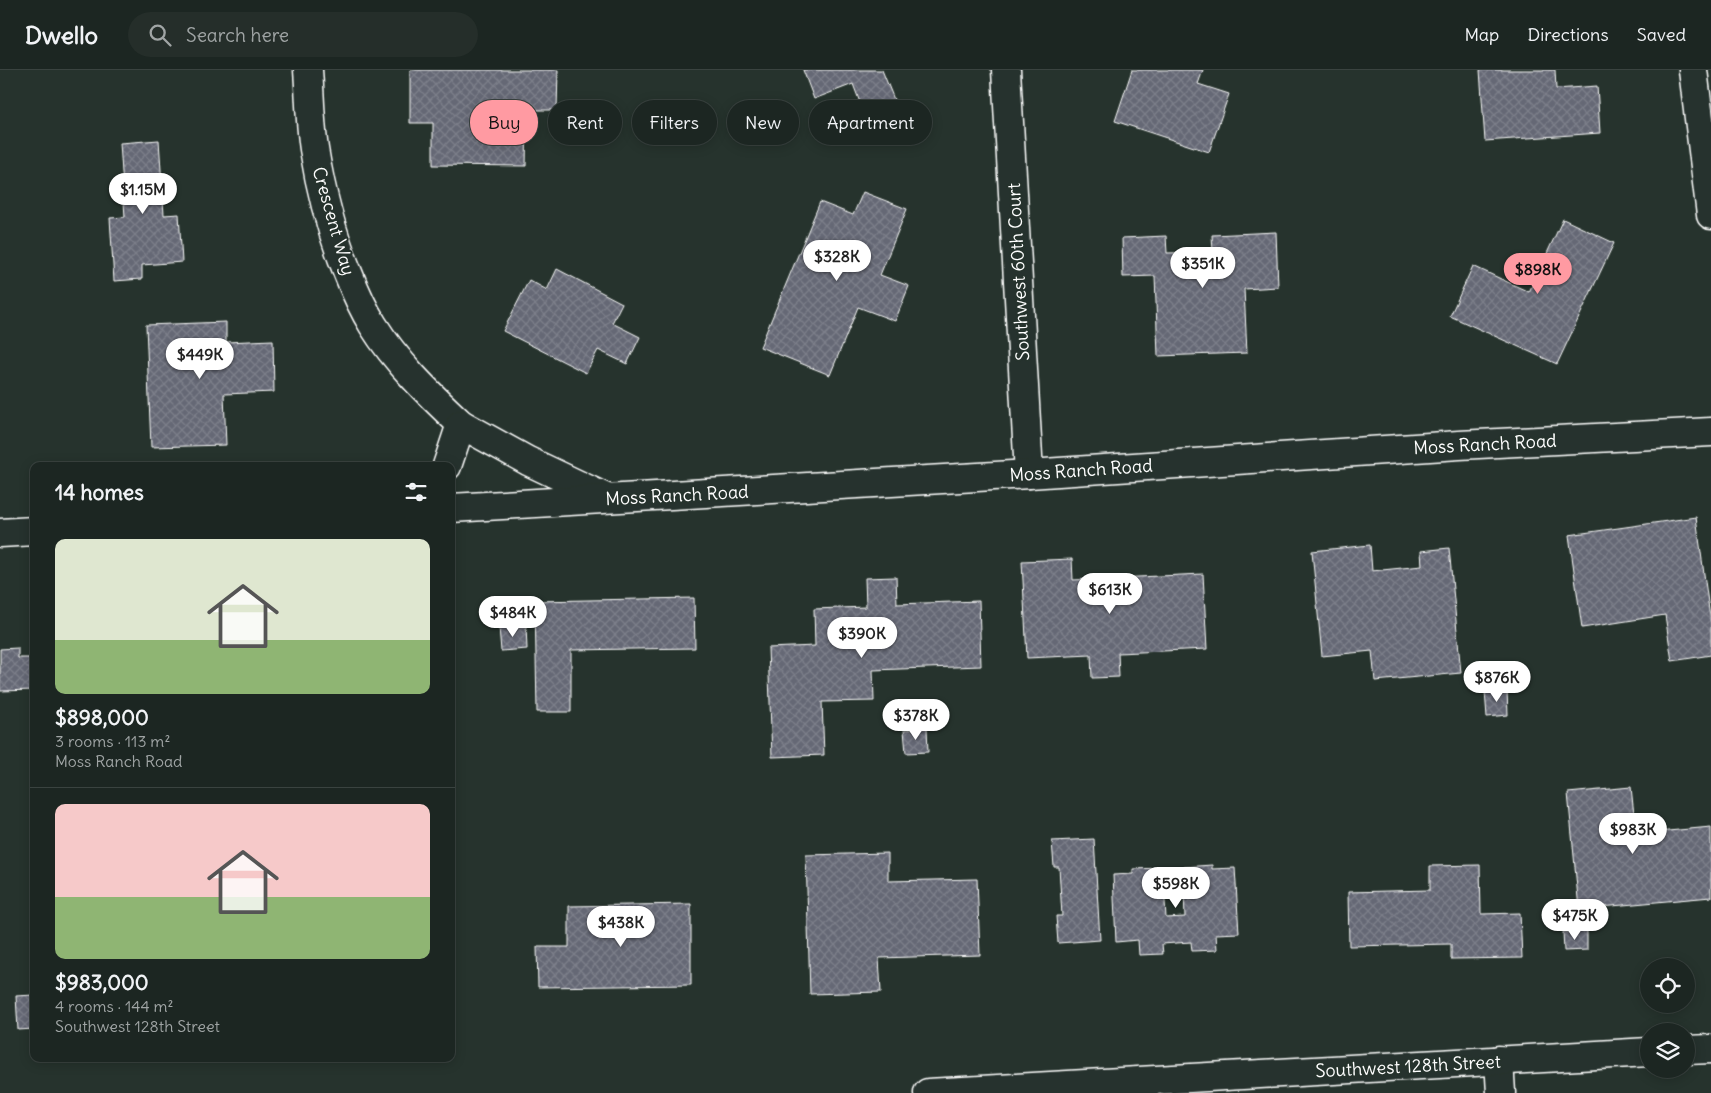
<!DOCTYPE html>
<html lang="en">
<head>
<meta charset="utf-8">
<style>
	body { margin:0; font-family:Delius,sans-serif; background:#252e2a; color:#f1f3f6; height:100vh; display:flex; flex-direction:column; font-size:19px; white-space:nowrap }
	* { box-sizing:border-box; margin:0 }
	p { font-size:16px; color:#a0a5a5 }
	.icon { flex:none; width:28px; height:28px; fill:none; stroke:currentColor; stroke-width:2; stroke-linecap:round; stroke-linejoin:round }
	.map { position:relative; flex:1; overflow:hidden }
	.panel { position:absolute; left:30px; top:392px; width:425px; height:600px; display:flex; flex-direction:column; background:#1c2622; border-radius:10px; box-shadow:0 2px 12px #0003,0 0 0 1px #3a4340 }
	.panel>* { flex:none }
	.hud { position:absolute; left:470px; top:30px; width:475px; height:45px; display:flex; gap:10px }
	.controls { position:absolute; left:1640px; top:888px; display:grid; gap:10px }
	.controls a { display:grid; place-items:center; width:55px; height:55px; border-radius:50%; background:#1c2622; box-shadow:0 2px 12px #0003,0 0 0 1px #3a4340; font-size:25px }
	.price { position:absolute; translate:-50% -42px; padding:0 11px; border-radius:18px; background:#fff; color:#222; font-size:16px; line-height:32px; filter:drop-shadow(0 1px 2px #0008) }
	.price::after { content:''; position:absolute; left:50%; top:30px; width:15px; height:11px; margin-left:-8px; background:inherit; clip-path:polygon(0 0,100% 0,50% 100%) }
	.price.selected { background:#ff9aa2; color:#111 }
	ul { padding:0; list-style:none }
	li { display:grid; align-content:center; gap:10px; height:265px; padding:0 25px }
	li+li { border-top:1px solid #3a4340 }
	li span { display:grid; place-items:center; height:155px; border-radius:10px; color:#555 }
	li>.icon { margin-inline-start:auto }
	span .icon { width:90px; height:90px; fill:#fffc; stroke-width:1 }
	li b { font-size:21px }
	h2 { display:flex; justify-content:space-between; align-items:center; height:60px; padding:0 25px; font-size:21px }
	.tag { padding:0 18px; border-radius:22px; background:#1c2622; box-shadow:0 2px 12px #0003,0 0 0 1px #3a4340; font-size:18px; line-height:45px }
	.tag.selected { background:#ff9aa2; color:#111 }
	header { display:flex; align-items:center; gap:30px; box-sizing:border-box; height:70px; padding:0 25px; background:#1c2622; border-bottom:1px solid #3a4340 }
	header strong { font-size:24px }
	nav { display:flex; gap:28px; margin-inline-start:auto; font-size:18px }
	.search { width:350px; height:45px; background:#252e2a; display:flex; align-items:center; gap:12px; box-sizing:border-box; padding:0 18px; border-radius:28px; color:#a0a5a5; font-size:19px }
	.map>svg:first-child { display:block }
</style>
</head>
<body>
<header>
<strong>Dwello</strong>
<div class="search"><svg class="icon" aria-label="search" viewBox="0 0 24 24"><circle cx="10" cy="10" r="6"/><path d="M15 15l6 6"/></svg>Search here</div>
<nav><a>Map</a><a>Directions</a><a>Saved</a></nav>
</header>
<div class="map">
<svg width="1711" height="1023" viewBox="0 0 1711 1023">
	<defs>
		<pattern id="building-cross-hatch" width="8" height="8" patternUnits="userSpaceOnUse" patternTransform="scale(1.25)"><rect width="8" height="8" fill="#656875"/><path d="M0 0l8 8M0 8l8-8" fill="none" stroke="#7c7f8a"/></pattern>
	</defs>
	<rect width="100%" height="100%" fill="#26332d"/>
	<filter id="ink" filterUnits="userSpaceOnUse"><feTurbulence type="fractalNoise" baseFrequency=".02" numOctaves="2"/><feDisplacementMap in="SourceGraphic" scale="10" xChannelSelector="R" yChannelSelector="G"/><feConvolveMatrix kernelMatrix="1 2 1 2 8 2 1 2 1" color-interpolation-filters="sRGB"/></filter>
	<g filter="url(#ink)">
		<g fill="url(#building-cross-hatch)" stroke="#fff">
			<polygon points="410,0 558,0 557,40 527,40 526,96 433,95 433,53 410,53"/>
			<polygon points="803,0 882,0 895,32 864,43 853,14 814,29"/>
			<polygon points="1132,0 1203,0 1198,14 1229,24 1209,82 1115,51"/>
			<polygon points="1480,0 1555,0 1556,19 1597,16 1600,63 1485,71"/>
			<polygon points="159,70 164,145 179,144 182,192 142,195 142,209 114,211 110,148 125,147 120,73"/>
			<polygon points="863,122 907,139 880,205 909,216 895,251 858,237 830,305 760,277 820,132 853,145"/>
			<polygon points="1563,149 1614,173 1557,294 1450,246 1473,196 1529,222"/>
			<polygon points="1276,162 1278,217 1244,219 1247,283 1158,286 1155,206 1123,207 1122,168 1166,166 1167,183 1213,182 1212,165"/>
			<polygon points="557,199 622,233 612,253 640,267 627,294 598,280 586,303 503,261 529,210 547,220"/>
			<polygon points="226,252 226,272 273,270 274,322 224,324 226,375 151,377 146,255"/>
			<polygon points="1696,447 1711,554 1711,585 1672,591 1665,545 1582,558 1569,465"/>
			<polygon points="1370,475 1372,501 1422,496 1421,481 1449,478 1461,603 1375,611 1372,581 1322,586 1312,481"/>
			<polygon points="1072,489 1073,510 1203,504 1207,579 1118,583 1119,607 1092,608 1091,585 1027,588 1022,491"/>
			<polygon points="896,507 897,534 979,531 981,596 873,600 874,631 822,632 824,685 772,687 768,578 815,576 814,539 866,537 865,508"/>
			<polygon points="694,528 695,578 571,580 571,642 537,642 535,531"/>
			<polygon points="526,556 527,579 501,581 499,557"/>
			<polygon points="18,578 18,588 34,588 34,620 0,621 0,579"/>
			<polygon points="1507,620 1508,645 1487,647 1485,621"/>
			<polygon points="927,658 928,682 906,683 904,660"/>
			<polygon points="1631,717 1636,764 1711,757 1711,827 1579,839 1568,723"/>
			<polygon points="1094,769 1100,870 1058,873 1056,846 1062,846 1059,797 1054,797 1052,771"/>
			<polygon points="888,783 888,811 977,809 980,885 879,888 881,922 810,924 806,785"/>
			<polygon points="1212,795 1212,799 1235,798 1239,863 1216,864 1217,880 1192,881 1191,872 1162,874 1163,884 1139,885 1138,870 1116,872 1113,805 1133,804 1133,799 1163,798 1166,848 1185,847 1183,797"/>
			<polygon points="1480,795 1481,844 1520,843 1522,888 1451,889 1451,874 1349,876 1348,822 1430,820 1430,796"/>
			<polygon points="691,834 691,915 538,917 537,877 569,877 569,836"/>
			<polygon points="1587,861 1587,880 1564,881 1563,862"/>
			<polygon points="34,925 34,959 18,960 16,926"/>
		</g>
		<g fill="none" stroke-linecap="round" stroke-linejoin="round">
			<defs>
				<g id="minor">
					<path d="M308,0C310,26 310,53 314,79C321,122 332,164 348,203C355,221 363,239 373,255C396,292 429,324 461,354"/>
					<polyline points="1006,0 1029,404"/>
					<polyline points="1693,0 1711,145"/>
					<polyline points="447,396 461,354 528,391 606,428"/>
					<polyline points="451,438 1029,404 1459,375 1711,362"/>
					<polyline points="0,463 34,461"/>
					<polyline points="1686,980 1711,979"/>
					<polyline points="1499,990 1501,1023"/>
					<polyline points="928,1023 1649,982"/>
				</g>
			</defs>
			<use href="#minor" stroke="#fff" stroke-width="31"/>
			<use href="#minor" stroke="#26332d" stroke-width="28"/>
		</g>
	</g>
	<g text-anchor="middle" dominant-baseline="central" stroke-width="4" stroke-linejoin="round" paint-order="stroke">
		<g font-size="18" fill="#fff" stroke="#26332d">
			<text transform="translate(334 151) rotate(74)">Crescent Way</text>
			<text transform="translate(1018 202) rotate(-93)">Southwest 60th Court</text>
			<text transform="translate(1485 374) rotate(-3)">Moss Ranch Road</text>
			<text transform="translate(1081 400) rotate(-4)">Moss Ranch Road</text>
			<text transform="translate(677 425) rotate(-3)">Moss Ranch Road</text>
			<text transform="translate(1408 996) rotate(-3)">Southwest 128th Street</text>
		</g>
	</g>
</svg>
<div class="controls">
<a><svg class="icon" aria-label="locate" viewBox="0 0 24 24"><circle cx="12" cy="12" r="6"/><path d="M12 2v4M12 18v4M2 12h4M18 12h4"/></svg></a>
<a><svg class="icon" aria-label="layers" viewBox="0 0 24 24"><path d="M12 4l9 5-9 5-9-5zM3 14l9 5 9-5"/></svg></a>
</div>
<b class="price" style="left:143px;top:145px">$1.15M</b>
<b class="price" style="left:837px;top:212px">$328K</b>
<b class="price" style="left:1203px;top:219px">$351K</b>
<b class="price selected" style="left:1538px;top:225px">$898K</b>
<b class="price" style="left:200px;top:310px">$449K</b>
<b class="price" style="left:1110px;top:545px">$613K</b>
<b class="price" style="left:513px;top:568px">$484K</b>
<b class="price" style="left:862px;top:589px">$390K</b>
<b class="price" style="left:1497px;top:633px">$876K</b>
<b class="price" style="left:916px;top:671px">$378K</b>
<b class="price" style="left:1633px;top:785px">$983K</b>
<b class="price" style="left:1176px;top:839px">$598K</b>
<b class="price" style="left:1575px;top:871px">$475K</b>
<b class="price" style="left:621px;top:878px">$438K</b>
<div class="hud">
<a class="tag selected">Buy</a>
<a class="tag">Rent</a>
<a class="tag">Filters</a>
<a class="tag">New</a>
<a class="tag">Apartment</a>
</div>
<section class="panel">
<h2>14 homes<svg class="icon" aria-label="filters" viewBox="0 0 24 24"><path d="M4 7h16M4 17h16"/><circle cx="9" cy="7" r="2"/><circle cx="15" cy="17" r="2"/></svg></h2>
<ul>
<li><span style="background:linear-gradient(#dfe7d0 65%,#8fb573 0)"><svg class="icon" aria-label="home" viewBox="0 0 24 24"><path d="M3 11l9-7 9 7M6 9v11h12V9"/></svg></span><div><b>$898,000</b><p>3 rooms · 113 m²</p><p>Moss Ranch Road</p></div></li>
<li><span style="background:linear-gradient(#f6c9c9 60%,#8fb573 0)"><svg class="icon" aria-label="home" viewBox="0 0 24 24"><path d="M3 11l9-7 9 7M6 9v11h12V9"/></svg></span><div><b>$983,000</b><p>4 rooms · 144 m²</p><p>Southwest 128th Street</p></div></li>
</ul>
</section>
</div>
</body>
</html>
